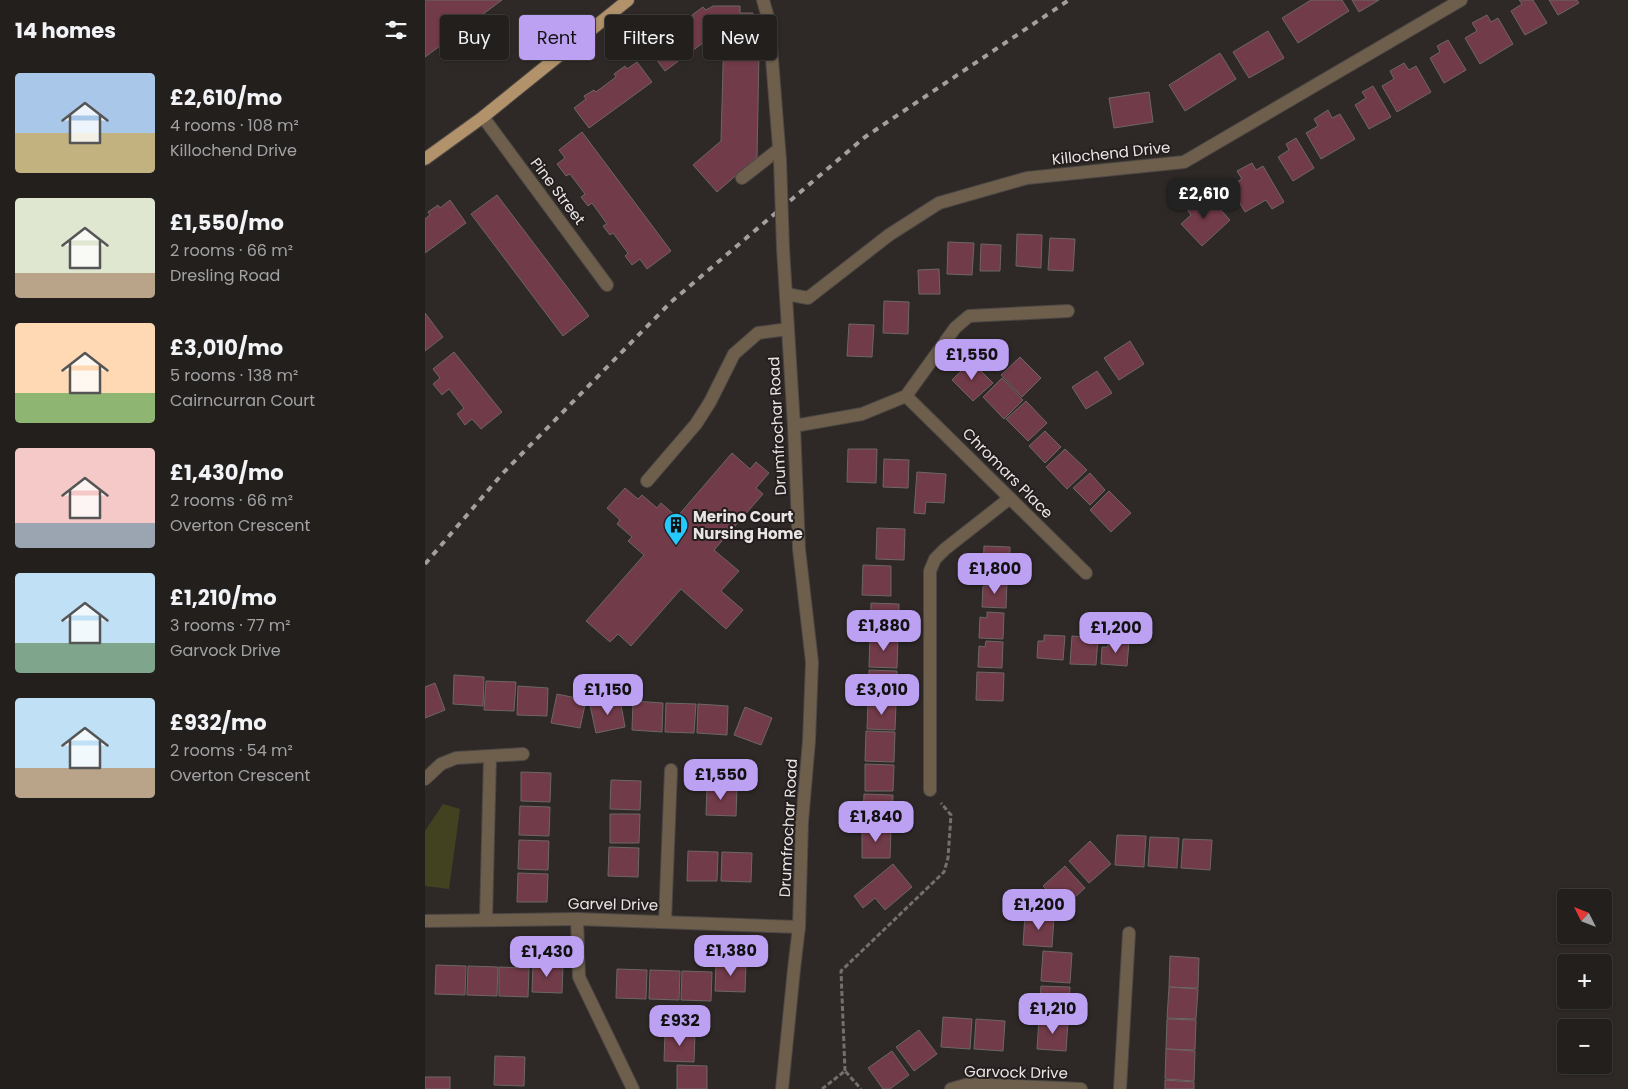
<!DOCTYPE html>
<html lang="en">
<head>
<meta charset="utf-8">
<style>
	body { margin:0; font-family:Poppins,sans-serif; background:#2e2c2a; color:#f1f3f6; height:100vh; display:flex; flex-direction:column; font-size:19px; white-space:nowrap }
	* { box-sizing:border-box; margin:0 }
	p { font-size:16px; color:#a2a2a4 }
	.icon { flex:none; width:28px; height:28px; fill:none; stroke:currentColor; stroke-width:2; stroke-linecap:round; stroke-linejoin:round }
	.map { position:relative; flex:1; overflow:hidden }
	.details { display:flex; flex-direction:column; background:#221f1d; width:425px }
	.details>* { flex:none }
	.guide { position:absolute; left:15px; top:15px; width:475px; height:45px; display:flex; gap:10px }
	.needle { width:32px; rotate:312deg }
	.tools { position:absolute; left:1132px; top:889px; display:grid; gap:10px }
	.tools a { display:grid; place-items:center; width:55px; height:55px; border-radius:5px; background:#221f1d; box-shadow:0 1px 4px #0004,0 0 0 1px #3f3d3b; font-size:25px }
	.price { position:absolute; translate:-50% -42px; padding:0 11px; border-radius:10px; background:#bca0f2; color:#111; font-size:16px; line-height:32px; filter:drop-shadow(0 1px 2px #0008) }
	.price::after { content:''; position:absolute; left:50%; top:30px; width:15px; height:11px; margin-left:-8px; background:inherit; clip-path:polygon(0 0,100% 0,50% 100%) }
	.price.selected { background:#222; color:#fff }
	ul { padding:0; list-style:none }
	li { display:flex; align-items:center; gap:15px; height:125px; padding:0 15px }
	li span { display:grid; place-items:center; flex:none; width:140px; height:100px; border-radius:5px; color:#555 }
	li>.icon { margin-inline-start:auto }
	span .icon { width:60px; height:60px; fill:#fffc; stroke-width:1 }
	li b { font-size:21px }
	h2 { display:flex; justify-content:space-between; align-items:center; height:60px; padding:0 15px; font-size:21px }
	.tag { padding:0 18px; border-radius:5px; background:#221f1d; box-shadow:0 1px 4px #0004,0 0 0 1px #3f3d3b; font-size:18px; line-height:45px }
	.tag.selected { background:#bca0f2; color:#111 }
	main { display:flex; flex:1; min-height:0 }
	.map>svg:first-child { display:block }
</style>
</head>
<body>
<main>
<section class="details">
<h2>14 homes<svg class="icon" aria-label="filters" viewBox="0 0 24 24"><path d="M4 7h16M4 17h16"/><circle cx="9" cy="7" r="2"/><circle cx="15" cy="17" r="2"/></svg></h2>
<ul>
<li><span style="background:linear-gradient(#a9c7e8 60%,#c2b280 0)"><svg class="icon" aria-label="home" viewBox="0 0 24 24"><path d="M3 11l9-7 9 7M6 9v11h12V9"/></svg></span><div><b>£2,610/mo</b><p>4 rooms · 108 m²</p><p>Killochend Drive</p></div></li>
<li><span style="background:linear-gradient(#dfe7d0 75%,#b9a48a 0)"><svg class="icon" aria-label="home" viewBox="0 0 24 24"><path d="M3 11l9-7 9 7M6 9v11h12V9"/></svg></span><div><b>£1,550/mo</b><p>2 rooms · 66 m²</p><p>Dresling Road</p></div></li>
<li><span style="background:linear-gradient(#ffd9b3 70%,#8fb573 0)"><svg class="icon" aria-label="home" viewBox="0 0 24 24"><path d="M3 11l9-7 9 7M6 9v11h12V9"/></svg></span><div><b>£3,010/mo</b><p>5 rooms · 138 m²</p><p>Cairncurran Court</p></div></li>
<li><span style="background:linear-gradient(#f6c9c9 75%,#9aa5b1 0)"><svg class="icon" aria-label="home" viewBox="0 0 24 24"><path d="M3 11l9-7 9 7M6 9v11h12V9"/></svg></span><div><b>£1,430/mo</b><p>2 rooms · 66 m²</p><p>Overton Crescent</p></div></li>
<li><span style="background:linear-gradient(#bfe0f5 70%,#7fa58c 0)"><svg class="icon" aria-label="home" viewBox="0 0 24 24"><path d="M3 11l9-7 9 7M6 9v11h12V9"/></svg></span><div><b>£1,210/mo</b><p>3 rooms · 77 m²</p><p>Garvock Drive</p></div></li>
<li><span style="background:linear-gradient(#bfe0f5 70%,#b9a48a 0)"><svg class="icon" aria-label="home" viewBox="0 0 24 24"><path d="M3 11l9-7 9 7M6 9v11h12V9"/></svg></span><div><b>£932/mo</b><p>2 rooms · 54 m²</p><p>Overton Crescent</p></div></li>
</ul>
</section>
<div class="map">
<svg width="1203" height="1089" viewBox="0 0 1203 1089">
	<rect width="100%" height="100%" fill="#2e2927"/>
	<polygon fill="#424220" points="18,804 35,809 24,889 0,886 0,831"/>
	<g fill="#713b49" stroke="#6d6667">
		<polygon points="0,0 77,0 0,57"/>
		<polygon points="886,0 917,0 924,11 873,43 857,18"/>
		<polygon points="927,0 954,0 934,12"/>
		<polygon points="1094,0 1108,0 1122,23 1100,35 1086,11 1097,4"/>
		<polygon points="1124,0 1152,0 1154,3 1133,15"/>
		<polygon points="288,6 315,6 315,13 328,13 327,53 334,53 332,157 292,192 268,165 296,141 299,31 294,31 240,71 225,51 230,47 228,45 237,38 239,41 247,35 245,31 253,25 256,28 269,19 267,15 278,7 281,10"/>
		<polygon points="1062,15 1066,22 1073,18 1088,44 1055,64 1040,38 1052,31 1047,23"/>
		<polygon points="843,31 859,58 824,78 808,52"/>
		<polygon points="1023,40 1041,70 1019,83 1005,58 1015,52 1012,46"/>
		<polygon points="795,53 811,79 760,111 744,85"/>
		<polygon points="212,62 227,82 164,128 149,108 161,99 159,96 169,90 171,92 191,77 189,74 200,66 202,69"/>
		<polygon points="979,63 984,70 991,66 1006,92 972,112 957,86 969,79 965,71"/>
		<polygon points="948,86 966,117 944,129 930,105 941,98 937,92"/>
		<polygon points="724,92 728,122 689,128 684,98"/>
		<polygon points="903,110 907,118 915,114 930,139 896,159 881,133 893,126 889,119"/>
		<polygon points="157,132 246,251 222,269 215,259 207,265 200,256 203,253 188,233 185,235 178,226 182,224 167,203 163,206 156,197 160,194 145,174 141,176 132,164 140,158 134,150"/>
		<polygon points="871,138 889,168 868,181 853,157 864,150 861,144"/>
		<polygon points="827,163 831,170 838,166 859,202 847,209 841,200 820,212 805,186 817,179 812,171"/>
		<polygon points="72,195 164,316 138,336 46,214"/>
		<polygon points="773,197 779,203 785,198 805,220 777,246 756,224 766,215 761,208"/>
		<polygon points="25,200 41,223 0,253 0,219 5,215 3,212 13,205 15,208"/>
		<polygon points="592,234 617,235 616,268 591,266"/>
		<polygon points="625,238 650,239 648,271 623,270"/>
		<polygon points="523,242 549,243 547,275 522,274"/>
		<polygon points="556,244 576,245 575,271 555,271"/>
		<polygon points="514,269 515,294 494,294 493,270"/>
		<polygon points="459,301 484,302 483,334 458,333"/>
		<polygon points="0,313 18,337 0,351"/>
		<polygon points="424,324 449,325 447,357 422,356"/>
		<polygon points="705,341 719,364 694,380 679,358"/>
		<polygon points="29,352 77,412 56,429 47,419 40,425 32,414 39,408 24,389 17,395 8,384 15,378 8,369"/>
		<polygon points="595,357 616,378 597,397 576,375"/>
		<polygon points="546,361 568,383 548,401 527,380"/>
		<polygon points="672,371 687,393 661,409 647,387"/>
		<polygon points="577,378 598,400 579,419 558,397"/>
		<polygon points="601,401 622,423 603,441 581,419"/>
		<polygon points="620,431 636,447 620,463 604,446"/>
		<polygon points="423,449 452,449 451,483 422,482"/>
		<polygon points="640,449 662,470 642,489 621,467"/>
		<polygon points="307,453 325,469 331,462 344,473 331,488 338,494 289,550 314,571 296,591 318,610 301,629 256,589 206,646 193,634 185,642 161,621 219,555 203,541 207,537 192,524 195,520 182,508 200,488 213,499 217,495 232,508 236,503 252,517"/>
		<polygon points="459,459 484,460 483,488 458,487"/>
		<polygon points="492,472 521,474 519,503 501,502 500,514 489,513"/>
		<polygon points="665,473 680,490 665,505 648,488"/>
		<polygon points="684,491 706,513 686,532 665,510"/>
		<polygon points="452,528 480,529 479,560 451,559"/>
		<polygon points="559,546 585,547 584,574 558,573"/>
		<polygon points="438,565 466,566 466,596 437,595"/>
		<polygon points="565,581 582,582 581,608 557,607 558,586 565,586"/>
		<polygon points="446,603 474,604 473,634 445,634"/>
		<polygon points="562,612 579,613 578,639 554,638 555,617 562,618"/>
		<polygon points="619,635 640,636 638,660 612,658 613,641 619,641"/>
		<polygon points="647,636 673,638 671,665 645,664"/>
		<polygon points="445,637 473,637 472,668 444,667"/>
		<polygon points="561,641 578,642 577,668 553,667 554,646 560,647"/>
		<polygon points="683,641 704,642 702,666 676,664 677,647 683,647"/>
		<polygon points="444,670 472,671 472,701 443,701"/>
		<polygon points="552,672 579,673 578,701 551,700"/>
		<polygon points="29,675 59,677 58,706 28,704"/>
		<polygon points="61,681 91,682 89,711 59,710"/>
		<polygon points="10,683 20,710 0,718 0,687"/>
		<polygon points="93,686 123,688 122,716 92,715"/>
		<polygon points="132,694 161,700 155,728 126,723"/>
		<polygon points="195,699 200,727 171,733 165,705"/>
		<polygon points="208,701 238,703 237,732 207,730"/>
		<polygon points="241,703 271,704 269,733 240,732"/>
		<polygon points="443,703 471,704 470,730 442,729"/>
		<polygon points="273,704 303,706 302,735 272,733"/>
		<polygon points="320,707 347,718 336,745 309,735"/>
		<polygon points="441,731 470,732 469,762 440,761"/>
		<polygon points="440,764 469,765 468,791 440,791"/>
		<polygon points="96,772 126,773 125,802 96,801"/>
		<polygon points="186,780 216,781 215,810 185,809"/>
		<polygon points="282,786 312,787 311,816 281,815"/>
		<polygon points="439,794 468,795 467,825 438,825"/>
		<polygon points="95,806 125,807 124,836 94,835"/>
		<polygon points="185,814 215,814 214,843 185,843"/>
		<polygon points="437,827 466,828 465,858 437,858"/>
		<polygon points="692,835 721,836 719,867 690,865"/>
		<polygon points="725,837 754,838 752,868 723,866"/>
		<polygon points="758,839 787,840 785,870 756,868"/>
		<polygon points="94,840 124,841 123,870 93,869"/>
		<polygon points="665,841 686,864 664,883 644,861"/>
		<polygon points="184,847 214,848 213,877 183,876"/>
		<polygon points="263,851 293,852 292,881 262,881"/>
		<polygon points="297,852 327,853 326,882 296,881"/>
		<polygon points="468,864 487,887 460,910 450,898 438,908 429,896"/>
		<polygon points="640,866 660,888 639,907 618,886"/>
		<polygon points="93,873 123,874 122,902 92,902"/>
		<polygon points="600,915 629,917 627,947 598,945"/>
		<polygon points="618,951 647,953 645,983 616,981"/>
		<polygon points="745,956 774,958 773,988 744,987"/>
		<polygon points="291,962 321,963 320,992 290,991"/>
		<polygon points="108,963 138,964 137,993 107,992"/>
		<polygon points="11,965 41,966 40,995 10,994"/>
		<polygon points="43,966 73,967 72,996 42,995"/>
		<polygon points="74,967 104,968 103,997 74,996"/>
		<polygon points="192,969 222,970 221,999 191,998"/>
		<polygon points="225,970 255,971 254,1000 224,999"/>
		<polygon points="257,971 287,972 286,1001 256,1000"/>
		<polygon points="616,986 645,987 643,1017 614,1016"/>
		<polygon points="744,987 773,989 771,1019 742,1018"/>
		<polygon points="518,1017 547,1019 545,1049 516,1047"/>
		<polygon points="551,1019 580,1021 578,1051 549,1049"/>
		<polygon points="614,1019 643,1021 641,1051 612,1049"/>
		<polygon points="742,1019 771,1020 770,1050 741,1049"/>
		<polygon points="494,1030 512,1054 489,1071 471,1047"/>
		<polygon points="240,1033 270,1033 269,1062 239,1061"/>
		<polygon points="741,1049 770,1051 769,1081 740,1079"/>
		<polygon points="467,1051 484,1075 465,1089 458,1089 443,1068"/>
		<polygon points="70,1056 100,1057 99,1086 69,1085"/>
		<polygon points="252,1065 282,1066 282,1089 252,1089"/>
		<rect x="0" y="1077" width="25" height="12"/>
		<polygon points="740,1080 769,1082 769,1089 740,1089"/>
	</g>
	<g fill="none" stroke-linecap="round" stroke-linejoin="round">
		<defs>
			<g id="minor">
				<polyline points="338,0 344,21 355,160"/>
				<polyline points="58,117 182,285"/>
				<polyline points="317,178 354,149"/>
				<polyline points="361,294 383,298 464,235 514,203 602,178 759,162 1036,0"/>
				<polyline points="481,396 661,573"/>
				<polyline points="369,426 437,414 481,396 530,328 544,316 643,311"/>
				<polyline points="222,481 271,424 285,402 309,354 333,333 363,329"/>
				<polyline points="0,779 16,764 31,758 98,754"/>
				<polyline points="505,790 505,571 510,559 520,549 585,498"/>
				<polyline points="152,919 154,977 208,1089"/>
				<polyline points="61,920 65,756"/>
				<polyline points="0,921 152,919 374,927"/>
				<polyline points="240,921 246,770"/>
				<polyline points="357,1089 369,969 374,927 377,822 384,741 387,662 374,549 369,426 358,248"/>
				<polyline points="526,1089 544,1084 656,1089"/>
				<polyline points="695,1089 704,933"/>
			</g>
			<polyline id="major" points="0,159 58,117 203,0"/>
		</defs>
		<use href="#minor" stroke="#4c4745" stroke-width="14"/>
		<use href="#major" stroke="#4c4745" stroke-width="14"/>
		<g stroke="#746f6d" stroke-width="3" stroke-dasharray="5 2.5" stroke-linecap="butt">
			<polyline points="420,1071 416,971 519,872 523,858 526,815 516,803"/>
			<polyline points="397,1089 420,1071 436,1089"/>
		</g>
		<use href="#minor" stroke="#6e5f4c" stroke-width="12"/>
		<use href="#major" stroke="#b1926a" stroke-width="12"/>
		<polyline stroke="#a39f9d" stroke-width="4" stroke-dasharray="6 6" stroke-linecap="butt" points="0,564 78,473 246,302 440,137 644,0"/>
		<defs>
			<polyline id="minor-bridge" points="355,160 358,248"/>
		</defs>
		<use href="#minor-bridge" stroke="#4c4745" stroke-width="14" stroke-linecap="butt"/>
		<use href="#minor-bridge" stroke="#6e5f4c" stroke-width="12"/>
	</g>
	<defs>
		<symbol id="building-pin" viewBox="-11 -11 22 30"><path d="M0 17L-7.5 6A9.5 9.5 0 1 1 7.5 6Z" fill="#26c9fe" stroke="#241f1e"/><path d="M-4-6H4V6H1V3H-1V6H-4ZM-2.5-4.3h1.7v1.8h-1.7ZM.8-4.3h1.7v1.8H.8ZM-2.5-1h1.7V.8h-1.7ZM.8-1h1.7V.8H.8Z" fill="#111"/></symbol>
	</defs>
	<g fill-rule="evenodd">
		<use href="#building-pin" x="237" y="511" width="28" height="38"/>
	</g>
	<g text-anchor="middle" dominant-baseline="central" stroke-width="4" stroke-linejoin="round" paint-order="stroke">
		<g font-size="15" fill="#e9e5e4" stroke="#241f1e">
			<text transform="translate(686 153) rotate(-6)">Killochend Drive</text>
			<text transform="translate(133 191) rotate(53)">Pine Street</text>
			<text transform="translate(352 426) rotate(-93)">Drumfrochar Road</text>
			<text transform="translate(583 473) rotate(45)">Chromars Place</text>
			<text transform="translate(363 828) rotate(-87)">Drumfrochar Road</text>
			<text transform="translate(188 904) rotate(1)">Garvel Drive</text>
			<text transform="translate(591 1072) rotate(1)">Garvock Drive</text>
		</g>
		<g font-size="15" font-weight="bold" fill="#e9e5e4" stroke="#241f1e" text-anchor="start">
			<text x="268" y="516">Merino Court<tspan x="268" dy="17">Nursing Home</tspan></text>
		</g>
	</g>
</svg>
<div class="tools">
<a><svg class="needle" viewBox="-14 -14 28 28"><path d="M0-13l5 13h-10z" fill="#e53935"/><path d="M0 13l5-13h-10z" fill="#a2a2a4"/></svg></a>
<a>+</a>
<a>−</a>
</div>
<b class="price selected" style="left:779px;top:220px">£2,610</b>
<b class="price" style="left:547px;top:381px">£1,550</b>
<b class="price" style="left:570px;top:595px">£1,800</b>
<b class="price" style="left:459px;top:652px">£1,880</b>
<b class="price" style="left:691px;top:654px">£1,200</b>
<b class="price" style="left:183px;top:716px">£1,150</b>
<b class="price" style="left:457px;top:716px">£3,010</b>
<b class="price" style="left:296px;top:801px">£1,550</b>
<b class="price" style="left:451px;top:843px">£1,840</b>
<b class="price" style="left:614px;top:931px">£1,200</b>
<b class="price" style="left:306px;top:977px">£1,380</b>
<b class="price" style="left:122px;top:978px">£1,430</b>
<b class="price" style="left:628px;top:1035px">£1,210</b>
<b class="price" style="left:255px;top:1047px">£932</b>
<div class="guide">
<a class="tag">Buy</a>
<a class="tag selected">Rent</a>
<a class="tag">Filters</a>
<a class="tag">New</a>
</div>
</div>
</main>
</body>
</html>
